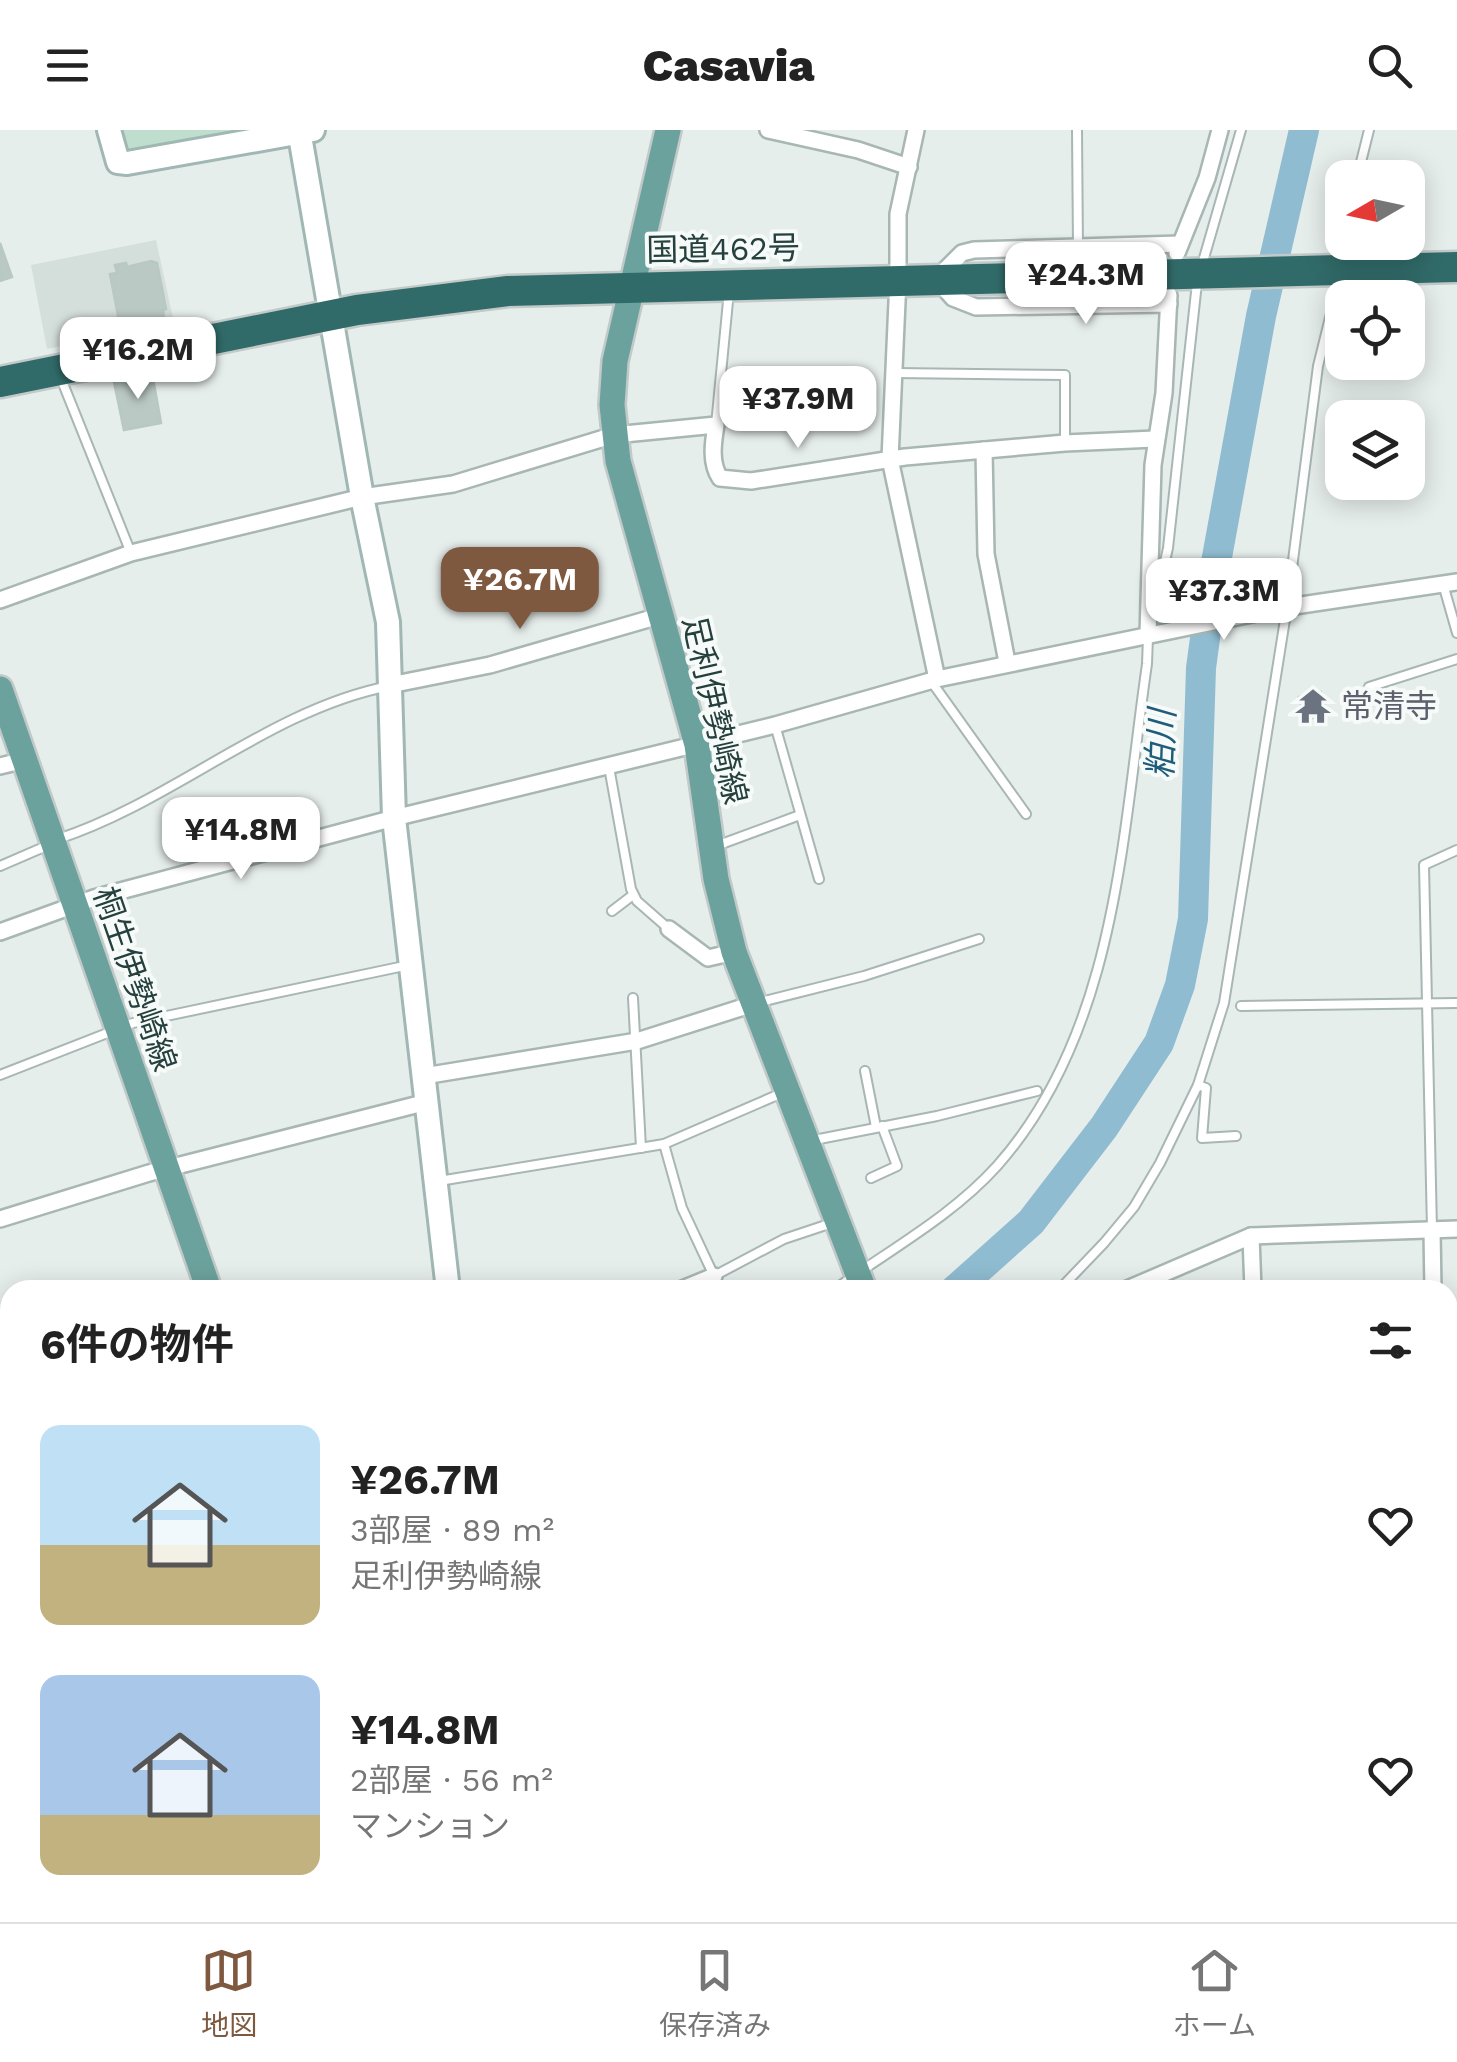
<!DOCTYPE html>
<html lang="ja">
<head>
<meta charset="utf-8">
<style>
	body { margin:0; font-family:"Work Sans","Noto Sans JP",sans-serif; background:#f2f2f2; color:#222; height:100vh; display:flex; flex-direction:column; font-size:38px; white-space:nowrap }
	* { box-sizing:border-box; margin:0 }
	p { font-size:32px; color:#767676 }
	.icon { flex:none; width:55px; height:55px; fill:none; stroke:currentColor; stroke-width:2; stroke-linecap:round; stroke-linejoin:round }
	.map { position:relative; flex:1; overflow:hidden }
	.sheet { position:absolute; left:0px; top:1150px; width:1458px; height:642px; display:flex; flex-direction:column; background:#fff; border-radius:30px 30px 0 0; box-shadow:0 5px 25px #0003 }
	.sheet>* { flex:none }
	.needle { width:65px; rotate:261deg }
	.fabs { position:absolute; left:1325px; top:30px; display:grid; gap:20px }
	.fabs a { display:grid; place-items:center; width:100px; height:100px; border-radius:20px; background:#fff; box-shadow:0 5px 25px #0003; font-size:50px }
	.price { position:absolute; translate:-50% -85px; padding:0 22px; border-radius:20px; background:#fff; color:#222; font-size:32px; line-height:65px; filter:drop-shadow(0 2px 5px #0008) }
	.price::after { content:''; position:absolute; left:50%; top:60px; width:30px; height:22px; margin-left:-15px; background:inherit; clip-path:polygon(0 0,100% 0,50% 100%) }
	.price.on { background:#7e5940; color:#fff }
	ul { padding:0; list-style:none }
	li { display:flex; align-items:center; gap:30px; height:250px; padding:0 40px }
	li span { display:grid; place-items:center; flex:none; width:280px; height:200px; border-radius:20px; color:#555 }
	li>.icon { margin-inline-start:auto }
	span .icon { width:120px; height:120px; fill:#fffc; stroke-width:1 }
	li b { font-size:42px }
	h2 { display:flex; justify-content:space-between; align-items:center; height:120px; padding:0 40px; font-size:42px }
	header { display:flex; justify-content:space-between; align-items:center; height:130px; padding:0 40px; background:#fff; font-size:45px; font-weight:800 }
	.menu { display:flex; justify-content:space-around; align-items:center; height:140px; border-top:2px solid #e0e0e0; background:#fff; font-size:28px; color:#767676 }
	.menu a { display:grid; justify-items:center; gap:5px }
	.menu .on { color:#7e5940 }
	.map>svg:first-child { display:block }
</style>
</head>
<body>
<header><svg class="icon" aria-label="menu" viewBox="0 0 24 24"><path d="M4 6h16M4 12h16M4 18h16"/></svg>Casavia<svg class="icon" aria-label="search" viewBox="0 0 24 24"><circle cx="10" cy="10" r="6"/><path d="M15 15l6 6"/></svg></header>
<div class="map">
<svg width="1457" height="1792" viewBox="0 0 1457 1792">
	<rect width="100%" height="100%" fill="#e6eeec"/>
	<g fill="#d4dedb">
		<polygon points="156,110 174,193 47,219 31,135"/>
		<polygon points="888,1782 890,1792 447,1792 444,1783"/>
		<polygon points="1036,1783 1361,1783 1340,1792 1038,1792"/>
	</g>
	<polygon fill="#c0decd" points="120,0 252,0 131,21 123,17"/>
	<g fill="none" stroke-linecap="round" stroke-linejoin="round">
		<polyline stroke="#90bcd1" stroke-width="5" points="0,1770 10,1762"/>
		<g stroke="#90bcd1" stroke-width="30">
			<polyline points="955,1160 1031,1092 1104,997 1159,913 1180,855 1193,789 1201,538 1213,449 1261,186 1304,0"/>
			<polyline points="0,1663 10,1654"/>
		</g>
	</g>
	<g fill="#bbc9c5" stroke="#b8c8c4" stroke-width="2.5">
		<polygon points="0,113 12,147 0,151"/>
		<polygon points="151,131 157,133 166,179 163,180 164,190 121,201 110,144 117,143 115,135 126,133 127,137"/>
		<polygon points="152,243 161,293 124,300 114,252"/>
		<polygon points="1321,562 1327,584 1305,590 1299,567"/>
		<polygon points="759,1782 835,1782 827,1784 829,1792 761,1792"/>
	</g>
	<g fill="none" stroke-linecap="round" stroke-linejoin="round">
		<defs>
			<g id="lane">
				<polyline points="1077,0 1078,117"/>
				<polyline points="1357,48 1369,0"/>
				<polyline points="1342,133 1345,112"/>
				<polyline points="1202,135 1241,0"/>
				<polyline points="894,243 1065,245 1065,313"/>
				<polyline points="60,246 131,423"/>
				<polyline points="716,295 729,161"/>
				<polyline points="1443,454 1457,503"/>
				<polyline points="1154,481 1168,418 1197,153"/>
				<polyline points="931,551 1026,684"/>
				<polyline points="1369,557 1457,529"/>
				<polyline points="775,595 819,749"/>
				<polyline points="609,637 631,759 637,771 669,799"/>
				<path d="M58,709C174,671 269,580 389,556"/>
				<polyline points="716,716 800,685"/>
				<polyline points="0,736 51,714"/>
				<polyline points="612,781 633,765"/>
				<polyline points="633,868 641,1018"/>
				<polyline points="757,873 864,846 979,809"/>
				<polyline points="1241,876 1457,873"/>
				<polyline points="865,941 876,997"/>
				<polyline points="0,945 133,893 409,835"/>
				<polyline points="1198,955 1206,958 1202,1008 1236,1006"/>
				<polyline points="809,1011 937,986 1037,961"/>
				<polyline points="664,1014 682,1078 714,1146 784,1109 832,1093"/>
				<polyline points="871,1048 897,1036 882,996"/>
				<polyline points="439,1051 664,1014 782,963"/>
				<polyline points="1432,1100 1424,735 1457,720"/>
				<polyline points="418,1160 443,1157"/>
				<path d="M834,1160C889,1120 951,1087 997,1036C1117,901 1122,705 1147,534L1148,507"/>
				<polyline points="1059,1160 1104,1113 1134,1077 1160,1033 1198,955 1224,873 1287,477 1318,236 1340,147"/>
				<polyline points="1448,1408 1457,1409"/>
				<polyline points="1448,1426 1457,1441"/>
				<polyline points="77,1782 78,1792"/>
				<polyline points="683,1782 685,1792"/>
			</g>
			<g id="street">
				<polyline points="768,0 858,20 909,37"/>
				<polyline points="916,0 898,84 898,149 890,329 937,549"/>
				<polyline points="1177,123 1207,48 1220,0"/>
				<polyline points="1169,174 976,177 953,168 936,149 962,123 974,120 1180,114"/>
				<polyline points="984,320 986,424 1007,532"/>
				<path d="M0,470L131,423L362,367L453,354L614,305L716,295C713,313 710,333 720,348L751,351L905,327L1065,313L1155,309"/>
				<polyline points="1148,505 1153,335 1164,263 1169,165"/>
				<polyline points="390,555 490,535 659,486"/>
				<polyline points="0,636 25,630"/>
				<polyline points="669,799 708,828 734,822"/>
				<polyline points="0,802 94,768 394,688 775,595 937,549 1281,478 1457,452"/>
				<polyline points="424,946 637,911 753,874"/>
				<polyline points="0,1089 149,1043 427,972"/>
				<polyline points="1432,1100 1433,1160"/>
				<polyline points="1251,1106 1253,1160"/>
				<polyline points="680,1160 714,1146"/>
				<polyline points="1125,1160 1251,1106 1457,1099"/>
				<polyline points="0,1393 10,1393"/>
				<polyline points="0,1562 10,1555"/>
				<polyline points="1448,1662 1457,1661"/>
				<polyline points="1448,1755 1457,1751"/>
				<polyline points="1421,1782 1423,1792"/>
				<polyline points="277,1792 278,1782"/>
				<polyline points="1365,1792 1386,1782"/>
				<polyline points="1445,1792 1457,1787"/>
			</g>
			<g id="secondary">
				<polyline points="109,0 118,32 127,33 313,0"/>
				<polyline points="299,0 362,367 388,492 394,688 448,1160"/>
			</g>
			<g id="primary">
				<polyline points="668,0 615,231 612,275 618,331 697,615 716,749 734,822 864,1160"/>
				<polyline points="0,559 209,1160"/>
				<polyline points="409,1782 411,1792"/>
				<polyline points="1026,1782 1028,1792"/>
			</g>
			<polyline id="highway" points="0,252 357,180 508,161 1457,137"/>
		</defs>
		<use href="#lane" stroke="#a8b6b4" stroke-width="12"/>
		<use href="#street" stroke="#a8b6b4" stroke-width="20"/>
		<use href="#secondary" stroke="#a1b7b3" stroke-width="28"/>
		<use href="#primary" stroke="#c2cac9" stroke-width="30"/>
		<use href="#highway" stroke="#c2cac9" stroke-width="35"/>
		<use href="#lane" stroke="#fff" stroke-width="8"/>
		<use href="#street" stroke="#fff" stroke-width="15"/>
		<use href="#secondary" stroke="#fff" stroke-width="22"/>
		<use href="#primary" stroke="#6ca29d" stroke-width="25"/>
		<use href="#highway" stroke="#316b69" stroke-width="30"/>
		<defs>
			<g id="rail">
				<polyline points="1448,1771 1457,1767"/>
				<polyline points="1403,1792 1423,1782"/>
			</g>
		</defs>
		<use href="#rail" stroke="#607b78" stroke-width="9"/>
		<use href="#rail" stroke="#f6faf9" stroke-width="5" stroke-dasharray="15" stroke-linecap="butt"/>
	</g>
	<defs>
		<symbol id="temple-bare" viewBox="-9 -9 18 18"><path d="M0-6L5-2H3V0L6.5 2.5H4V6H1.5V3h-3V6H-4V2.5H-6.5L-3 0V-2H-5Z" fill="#6b7280" stroke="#f6faf9" stroke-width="2.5" paint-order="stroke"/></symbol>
	</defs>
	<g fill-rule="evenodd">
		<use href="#temple-bare" x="1288" y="551" width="50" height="50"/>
	</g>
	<g text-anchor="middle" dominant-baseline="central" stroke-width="8" stroke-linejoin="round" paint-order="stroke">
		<g font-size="32" fill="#25403d" stroke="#f6faf9">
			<text transform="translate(723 119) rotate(-1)">国道462号</text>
			<text transform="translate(715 580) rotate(77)">足利伊勢崎線</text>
			<text transform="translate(135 849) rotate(71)">桐生伊勢崎線</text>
		</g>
		<g font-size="32" fill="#5b616d" stroke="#f6faf9" text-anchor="start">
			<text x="1341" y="576">常清寺</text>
		</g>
		<g font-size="35" font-style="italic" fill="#205d7b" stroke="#f6faf9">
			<text transform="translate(1161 614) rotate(-88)">粕川</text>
		</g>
	</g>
</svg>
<div class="fabs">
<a><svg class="needle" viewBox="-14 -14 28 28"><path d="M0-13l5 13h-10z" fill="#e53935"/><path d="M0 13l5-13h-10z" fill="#767676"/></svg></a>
<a><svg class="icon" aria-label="locate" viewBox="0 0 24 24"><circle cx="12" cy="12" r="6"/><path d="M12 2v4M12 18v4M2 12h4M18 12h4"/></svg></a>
<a><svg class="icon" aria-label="layers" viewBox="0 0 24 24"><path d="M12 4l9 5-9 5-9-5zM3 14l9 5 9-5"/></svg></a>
</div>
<b class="price" style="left:1086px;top:197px">¥24.3M</b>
<b class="price" style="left:138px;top:272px">¥16.2M</b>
<b class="price" style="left:798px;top:321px">¥37.9M</b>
<b class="price on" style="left:520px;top:502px">¥26.7M</b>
<b class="price" style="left:1224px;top:513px">¥37.3M</b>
<b class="price" style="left:241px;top:752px">¥14.8M</b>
<section class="sheet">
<h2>6件の物件<svg class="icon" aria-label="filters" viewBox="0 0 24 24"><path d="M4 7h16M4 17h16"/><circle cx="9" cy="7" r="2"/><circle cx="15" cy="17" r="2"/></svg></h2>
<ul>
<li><span style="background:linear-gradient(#bfe0f5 60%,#c2b280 0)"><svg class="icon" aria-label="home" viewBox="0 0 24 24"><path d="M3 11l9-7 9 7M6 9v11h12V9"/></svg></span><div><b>¥26.7M</b><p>3部屋 · 89 m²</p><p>足利伊勢崎線</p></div><svg class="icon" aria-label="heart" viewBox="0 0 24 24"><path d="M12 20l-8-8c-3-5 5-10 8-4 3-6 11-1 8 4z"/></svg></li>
<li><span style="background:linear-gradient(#a9c7e8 70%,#c2b280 0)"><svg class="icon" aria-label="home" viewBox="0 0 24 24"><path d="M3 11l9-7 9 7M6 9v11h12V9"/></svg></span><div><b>¥14.8M</b><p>2部屋 · 56 m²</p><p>マンション</p></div><svg class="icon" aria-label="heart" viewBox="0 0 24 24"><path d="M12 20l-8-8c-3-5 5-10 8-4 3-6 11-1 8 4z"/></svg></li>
</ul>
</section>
</div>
<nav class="menu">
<a class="on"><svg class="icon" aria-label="map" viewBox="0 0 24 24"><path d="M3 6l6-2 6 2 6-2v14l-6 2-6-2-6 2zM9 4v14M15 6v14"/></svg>地図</a>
<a><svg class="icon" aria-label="saved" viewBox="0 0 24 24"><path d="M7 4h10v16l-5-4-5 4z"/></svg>保存済み</a>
<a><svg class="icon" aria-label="home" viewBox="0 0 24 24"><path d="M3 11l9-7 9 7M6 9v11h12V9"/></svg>ホーム</a>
</nav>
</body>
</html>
